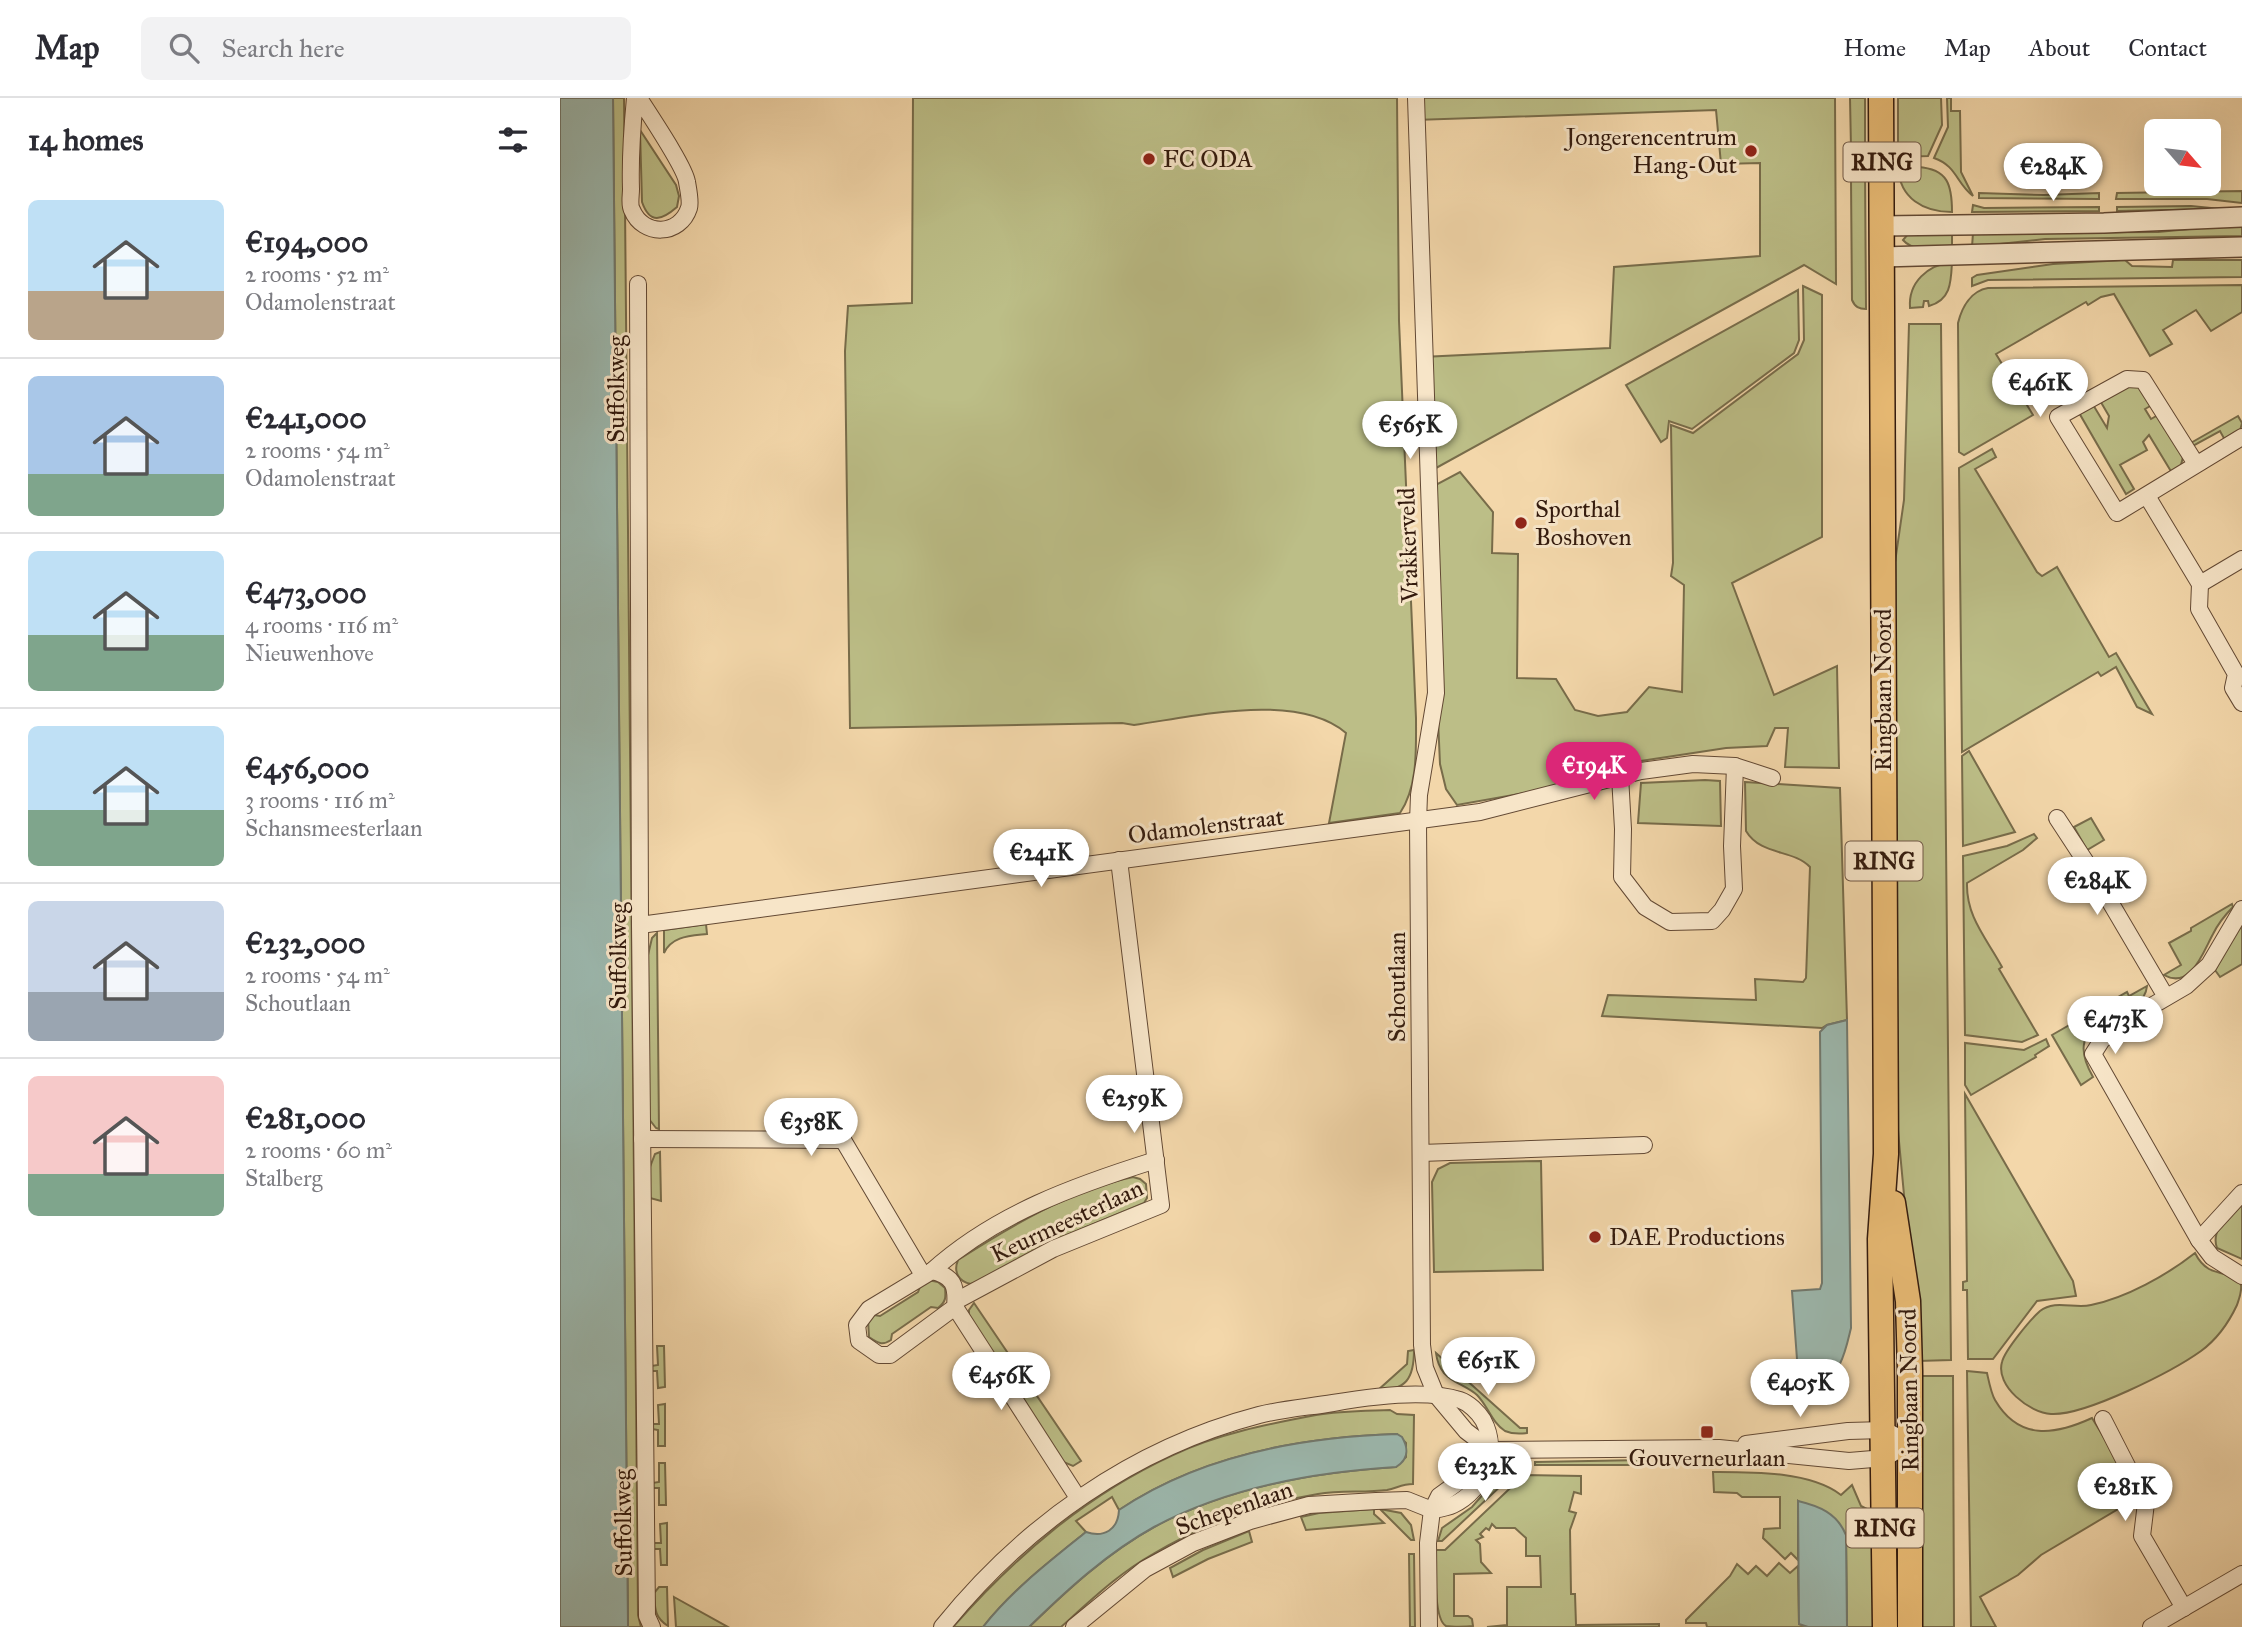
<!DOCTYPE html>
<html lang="en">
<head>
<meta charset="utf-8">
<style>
	body { margin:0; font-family:"IM FELL Great Primer",serif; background:#f2f2f3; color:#2b2b33; height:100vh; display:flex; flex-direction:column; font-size:26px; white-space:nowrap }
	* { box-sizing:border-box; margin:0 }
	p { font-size:23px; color:#7c7c81 }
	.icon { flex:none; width:38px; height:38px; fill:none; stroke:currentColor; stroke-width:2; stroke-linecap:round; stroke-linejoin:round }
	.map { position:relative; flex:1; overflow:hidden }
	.panel { display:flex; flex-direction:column; background:#fff; width:560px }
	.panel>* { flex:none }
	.needle { width:46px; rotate:118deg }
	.tools { position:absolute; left:1584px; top:21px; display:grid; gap:14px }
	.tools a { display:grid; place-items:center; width:77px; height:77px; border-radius:10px; background:#fff; box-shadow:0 7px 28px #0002; font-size:35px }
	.price { position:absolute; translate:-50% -60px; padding:0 16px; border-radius:24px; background:#fff; color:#222; font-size:23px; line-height:46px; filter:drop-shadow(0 2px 4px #0008) }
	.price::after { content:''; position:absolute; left:50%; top:42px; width:21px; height:16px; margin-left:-10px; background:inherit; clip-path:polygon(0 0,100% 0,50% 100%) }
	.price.active { background:#db2777; color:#fff }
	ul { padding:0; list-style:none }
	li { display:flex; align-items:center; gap:21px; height:175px; padding:0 28px }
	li+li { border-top:2px solid #e1e1e2 }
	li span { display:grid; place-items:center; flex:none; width:196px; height:140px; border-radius:10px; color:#555 }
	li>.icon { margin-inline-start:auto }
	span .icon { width:84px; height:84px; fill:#fffc; stroke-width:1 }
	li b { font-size:30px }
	h2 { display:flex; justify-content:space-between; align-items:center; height:84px; padding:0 28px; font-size:30px }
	header { display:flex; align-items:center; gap:42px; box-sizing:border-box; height:98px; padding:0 35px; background:#fff; border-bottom:2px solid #e1e1e2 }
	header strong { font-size:33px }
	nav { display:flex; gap:38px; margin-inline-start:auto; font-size:24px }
	.search { width:490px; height:63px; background:#f2f2f3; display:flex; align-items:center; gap:18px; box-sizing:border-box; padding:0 24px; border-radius:10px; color:#7c7c81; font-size:26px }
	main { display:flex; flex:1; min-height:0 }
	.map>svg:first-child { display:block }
</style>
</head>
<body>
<header>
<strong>Map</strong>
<div class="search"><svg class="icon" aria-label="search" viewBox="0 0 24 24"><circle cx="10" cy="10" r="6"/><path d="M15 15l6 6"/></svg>Search here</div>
<nav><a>Home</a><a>Map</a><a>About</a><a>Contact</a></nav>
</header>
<main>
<section class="panel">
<h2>14 homes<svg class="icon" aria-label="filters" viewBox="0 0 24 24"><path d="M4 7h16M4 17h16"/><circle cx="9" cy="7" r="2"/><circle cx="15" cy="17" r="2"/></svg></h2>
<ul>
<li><span style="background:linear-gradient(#bfe0f5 65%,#b9a48a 0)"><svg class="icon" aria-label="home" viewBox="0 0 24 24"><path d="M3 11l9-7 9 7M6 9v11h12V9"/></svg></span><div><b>€194,000</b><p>2 rooms · 52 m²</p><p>Odamolenstraat</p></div></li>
<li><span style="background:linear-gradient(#a9c7e8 70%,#7fa58c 0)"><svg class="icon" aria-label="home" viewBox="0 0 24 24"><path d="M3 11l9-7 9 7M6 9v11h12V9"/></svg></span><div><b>€241,000</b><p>2 rooms · 54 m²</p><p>Odamolenstraat</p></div></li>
<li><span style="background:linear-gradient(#bfe0f5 60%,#7fa58c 0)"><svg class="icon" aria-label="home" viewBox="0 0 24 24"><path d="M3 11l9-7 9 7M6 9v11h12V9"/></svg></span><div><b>€473,000</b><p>4 rooms · 116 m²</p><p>Nieuwenhove</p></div></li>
<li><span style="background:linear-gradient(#bfe0f5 60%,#7fa58c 0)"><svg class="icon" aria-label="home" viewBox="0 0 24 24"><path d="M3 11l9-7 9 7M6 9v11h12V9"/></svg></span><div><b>€456,000</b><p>3 rooms · 116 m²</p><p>Schansmeesterlaan</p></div></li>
<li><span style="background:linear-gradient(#c9d6e8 65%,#9aa5b1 0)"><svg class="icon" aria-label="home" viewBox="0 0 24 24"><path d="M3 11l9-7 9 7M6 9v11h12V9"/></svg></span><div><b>€232,000</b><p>2 rooms · 54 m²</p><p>Schoutlaan</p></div></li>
<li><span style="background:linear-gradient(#f6c9c9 70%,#7fa58c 0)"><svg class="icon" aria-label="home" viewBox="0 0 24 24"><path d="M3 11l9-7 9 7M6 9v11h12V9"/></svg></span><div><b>€281,000</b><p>2 rooms · 60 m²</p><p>Stalberg</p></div></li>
</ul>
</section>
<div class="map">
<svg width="1682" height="1529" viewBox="0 0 1682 1529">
	<rect width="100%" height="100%" fill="#f3d7aa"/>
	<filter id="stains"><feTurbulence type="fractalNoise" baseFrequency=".00286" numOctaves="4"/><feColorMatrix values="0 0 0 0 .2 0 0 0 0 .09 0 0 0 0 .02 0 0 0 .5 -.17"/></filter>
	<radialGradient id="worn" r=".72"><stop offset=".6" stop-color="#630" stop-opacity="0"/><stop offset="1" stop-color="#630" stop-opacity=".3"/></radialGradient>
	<g fill="#bcbe87" stroke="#786c4a" stroke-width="2">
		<polygon points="53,0 64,0 78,1517 81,1529 68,1529"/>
		<path d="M353,0H837L839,223L856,620C856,652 858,688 840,715L769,725L786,635C737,593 633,619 574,627L562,625L290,630L285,253L288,208L352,205Z"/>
		<polygon points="855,0 1275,0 1276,186 1244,167 867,375 862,259 1050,250 1054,169 1200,158 1200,65 1161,66 1156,12 855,22"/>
		<polygon points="1290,0 1305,0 1305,60 1297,59 1291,50"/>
		<polygon points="1338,0 1381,0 1382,27 1368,58 1338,59"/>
		<path d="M1387,0H1391V13H1400L1401,74L1413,98C1396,85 1397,68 1374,60L1388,29Z"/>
		<path d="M80,32L116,87L119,98L117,109C102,122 90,127 82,104Z"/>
		<path d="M1358,69C1388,71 1392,87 1392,114C1363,114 1340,100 1338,70Z"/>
		<path d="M1305,70L1306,211C1299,211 1295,209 1292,202L1291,82L1297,72Z"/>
		<polygon points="1682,93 1682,105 1647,101 1556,101 1557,95"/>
		<polygon points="1419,95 1484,97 1539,95 1539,101 1419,100"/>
		<polygon points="1413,107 1424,110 1539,109 1539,113 1412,114"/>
		<polygon points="1631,108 1661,111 1557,113 1557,109"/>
		<polygon points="1682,126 1682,138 1485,141 1412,149 1413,135 1598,134"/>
		<path d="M1392,135V149C1376,150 1354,155 1343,142L1348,136Z"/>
		<polygon points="1565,162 1572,168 1612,169 1613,162 1682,162 1682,179 1428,182 1412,188 1412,180 1417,177 1493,166"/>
		<path d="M1392,164C1391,184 1391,202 1369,208L1368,203H1364L1363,209L1350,210C1348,184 1368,167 1392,164Z"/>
		<path d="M1682,187V214L1651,233L1636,212L1603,232L1612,246L1590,258L1554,196L1541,199L1528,207L1526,204L1436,256L1473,317L1404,357L1399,354L1398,225C1402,209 1411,193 1428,190Z"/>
		<polygon points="1243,188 1262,197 1262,439 1172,485 1214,597 1277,568 1279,670 1225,669 1228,630 1215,630 1207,648 1166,650 1061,666 981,692 897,707 886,691 880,666 868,391 900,374 933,414 932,455 958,456 957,580 996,581 1015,612 1038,618 1067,614 1089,589 1122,594 1124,487 1111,478 1113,465 1111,327 1133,335 1238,256 1244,242"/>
		<polygon points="1238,192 1239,242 1234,255 1132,331 1109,323 1107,340 1101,344 1066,287"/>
		<polygon points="1349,226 1381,226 1391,1262 1358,1263 1355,1214 1337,1022 1331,492 1344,402"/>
		<polygon points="1574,283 1592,307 1585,311 1591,321 1598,317 1623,359 1620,371 1612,375 1589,337 1583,344 1587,352 1560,367 1574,391 1566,396 1518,313 1532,305 1547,330 1549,318 1539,301"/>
		<polygon points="1678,318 1682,325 1679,337 1666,344 1660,333 1631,349 1629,346"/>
		<polygon points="1432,351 1436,359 1415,371 1477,474 1482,478 1497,469 1549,559 1556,555 1592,616 1577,609 1556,569 1541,578 1538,574 1402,654 1399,370"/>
		<polygon points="1409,653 1455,734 1403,748 1402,658"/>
		<polygon points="1145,682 1160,683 1161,728 1078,725 1081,685"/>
		<path d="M1185,684L1280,690L1287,922L1267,927L1262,930L1042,918L1048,897L1196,902L1195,881L1243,884L1246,880L1250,769C1233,751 1201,758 1186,733Z"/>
		<polygon points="1531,720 1544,742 1527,752 1514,729"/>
		<path d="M1474,736L1477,740L1463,752L1407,785C1406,819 1427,841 1442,869L1439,871L1478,937L1462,944L1405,937L1403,758L1447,748Z"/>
		<path d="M1672,806L1673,809C1665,817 1658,826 1653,836C1643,854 1631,892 1604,877L1621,867L1609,845L1631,833V830Z"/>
		<polygon points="1682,825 1682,866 1660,879 1655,872"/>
		<path d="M146,826L147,836C130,838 112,838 104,855V832Z"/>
		<polygon points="97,835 99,1031 96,1030 89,1021 88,857 92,840"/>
		<path d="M1587,888C1583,929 1495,913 1533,979L1521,987L1492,937L1567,894L1569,898Z"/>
		<polygon points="1486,941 1489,948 1475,957 1476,959 1411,997 1405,987 1405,945 1464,952"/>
		<polygon points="1405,996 1513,1183 1516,1198 1477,1203 1433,1261 1408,1261 1407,1192 1403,1192 1403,1184 1407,1183"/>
		<polygon points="100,1054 101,1103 90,1100 90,1069 95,1056"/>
		<polygon points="981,1063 983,1172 874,1174 872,1084 878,1071 890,1065"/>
		<path d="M573,1079L580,1081L586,1086L587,1100L584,1105L488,1145L419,1183L411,1186C399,1184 393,1174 398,1162C451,1128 511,1092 573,1079Z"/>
		<path d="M1682,1104V1161L1657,1150C1650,1131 1670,1117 1682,1104Z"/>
		<path d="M1635,1155C1638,1161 1642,1167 1649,1171C1658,1176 1676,1176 1681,1187C1682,1194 1679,1201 1677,1207C1669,1224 1656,1242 1641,1253C1613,1273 1525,1318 1491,1316C1470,1315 1435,1288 1442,1264C1445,1252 1470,1222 1480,1213C1495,1201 1514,1211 1531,1207C1566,1200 1607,1177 1635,1155Z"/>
		<path d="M368,1182L378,1184L385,1190C386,1199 386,1204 378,1210L371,1209L332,1236L331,1242C322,1248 318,1245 309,1239L308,1222L314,1217L320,1218L358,1194L361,1186Z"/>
		<polygon points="414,1205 521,1363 513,1368 501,1363 409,1220 409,1212"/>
		<polygon points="97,1248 104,1248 105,1289 98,1290 97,1273 91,1273 91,1268 98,1267"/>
		<path d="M854,1252C854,1281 846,1292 817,1293L847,1266L848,1253Z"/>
		<path d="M876,1255L960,1330H967V1335C960,1336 952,1336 945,1333C932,1325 928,1308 917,1297C907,1288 893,1285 884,1275C879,1269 877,1263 876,1255Z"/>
		<path d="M1407,1273L1427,1275C1429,1284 1431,1295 1435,1302C1459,1343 1495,1337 1532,1320L1580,1398L1481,1457L1458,1477L1420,1499L1436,1529H1411Z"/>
		<polygon points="1356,1278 1393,1278 1394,1529 1357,1529"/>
		<polygon points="105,1306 105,1348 98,1348 98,1332 92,1331 92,1326 99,1326 98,1307"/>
		<path d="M830,1312L837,1316L854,1317L853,1386C842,1386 837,1390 827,1392C805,1395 781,1392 758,1396C701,1405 642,1427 593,1456C559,1475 530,1503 501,1529H469C507,1492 547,1455 594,1429C668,1389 753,1374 836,1369L846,1359V1345L837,1336C741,1339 639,1358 559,1412L552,1399L516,1423L526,1434C490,1463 452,1492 423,1529H393C456,1458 526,1397 613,1357C657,1336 708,1326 756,1317C780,1313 805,1313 830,1312Z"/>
		<polygon points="1083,1362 1084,1367 975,1367 975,1364"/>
		<polygon points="99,1365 105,1365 106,1407 99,1407 99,1390 92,1390 92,1385 99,1384"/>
		<polygon points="953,1365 965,1365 965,1369 961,1369 882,1443 878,1443 882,1430 912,1409 926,1393 934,1379"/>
		<path d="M1153,1374C1191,1374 1250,1373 1281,1397L1292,1387L1301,1408L1319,1417L1318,1529H1287L1286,1437L1238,1403V1462L1231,1455L1225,1461L1203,1440L1204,1431L1220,1430V1399H1182L1177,1395L1154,1394Z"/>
		<path d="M964,1377L1021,1378V1396L1014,1394L1009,1413L1016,1415L1010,1432L1011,1496H1015L1016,1527L1099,1526V1529H927L947,1527V1489H981L980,1458H966V1440L955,1430H936L932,1426L929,1432L926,1430L920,1436L923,1439L916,1442L920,1446L921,1464L931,1475L894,1476V1518H908L912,1521L913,1528C906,1529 892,1529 886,1528C873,1521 876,1467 876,1452H885Z"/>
		<polygon points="814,1411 814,1416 824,1425 746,1432 741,1419 759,1415"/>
		<polygon points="820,1411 841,1415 851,1427 854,1442 851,1442"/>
		<polygon points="107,1425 107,1467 101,1467 100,1451 94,1451 94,1445 101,1445 100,1426"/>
		<polygon points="689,1433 692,1444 648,1461 613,1479 610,1470 643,1452"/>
		<polygon points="849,1456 854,1456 855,1529 850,1529"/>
		<polygon points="1219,1465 1230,1475 1238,1468 1239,1526 1248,1529 1147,1529 1146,1525 1126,1525 1126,1522 1170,1478 1177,1466 1188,1476 1196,1468 1207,1478"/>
		<path d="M99,1489H107L108,1528C94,1519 95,1510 94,1495Z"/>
		<polygon points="114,1499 168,1529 116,1529"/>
	</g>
	<g fill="#9cb8ae" stroke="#72796e" stroke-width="2">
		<polygon points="0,0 53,0 68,1529 0,1529"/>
		<path d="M1287,922L1291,1230C1286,1250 1281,1281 1257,1284C1248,1285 1243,1282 1238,1275L1232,1193L1260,1191L1262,1185L1260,934L1267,927Z"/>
		<path d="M837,1336L842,1339C849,1351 848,1362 836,1369C753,1374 668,1389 594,1429C547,1455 507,1492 469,1529H423C452,1492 490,1463 526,1434C544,1440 558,1432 559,1412C639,1358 741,1339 837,1336Z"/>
		<path d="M1238,1403C1259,1408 1277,1415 1286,1437L1287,1529H1248L1239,1526Z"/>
	</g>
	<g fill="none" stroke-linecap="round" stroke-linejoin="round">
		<defs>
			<g id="minor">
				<path d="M75,0C72,31 70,60 71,91C71,98 69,107 72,112C83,139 120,138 129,110C131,104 128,90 127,84C125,69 89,16 79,0"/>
				<polyline points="856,0 876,595 859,697 858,724 862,1247 865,1270 876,1297 906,1333 931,1352"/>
				<polyline points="78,186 80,827 87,1518 92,1529"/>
				<polyline points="1636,366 1583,282 1567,281 1498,319 1557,415 1682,339"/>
				<polyline points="1587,398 1640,486 1639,511 1676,576 1673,590 1682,605"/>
				<polyline points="1640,486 1682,461"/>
				<polyline points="1060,678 1063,731 1062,779 1085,809 1110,824 1152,823 1162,812 1174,791 1172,748 1175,668"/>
				<polyline points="1497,720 1533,775 1606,899"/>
				<polyline points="1682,811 1649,867 1626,888 1578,916 1542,942 1533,956 1639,1142 1652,1159 1682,1178"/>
				<polyline points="80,827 920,714 1081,673 1133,666 1175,668 1212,680"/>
				<polyline points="82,1041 283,1042 363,1177"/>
				<polyline points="861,1055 1084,1047"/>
				<polyline points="1639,1142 1682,1095"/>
				<path d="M372,1173C393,1178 397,1187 395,1209L330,1257H319L299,1243L297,1227L309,1211Z"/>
				<path d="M372,1173C435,1116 516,1087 596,1062"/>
				<polyline points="396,1203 493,1151 601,1107 559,762"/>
				<polyline points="395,1209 518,1400"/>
				<polyline points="1543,1321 1586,1405 1582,1438 1624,1510"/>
				<polyline points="1186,1346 1288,1333 1324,1332 1350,1345"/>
				<polyline points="931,1352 1159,1350 1289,1363 1325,1360 1350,1345"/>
				<path d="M382,1529C464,1427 573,1350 699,1317C723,1311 749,1309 773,1305C807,1299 866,1291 900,1302C909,1305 918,1314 923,1322C940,1353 924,1392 893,1407C887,1410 879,1411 872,1412"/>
				<polyline points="514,1529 585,1471 633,1445 690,1423 749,1407 816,1403 847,1402 872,1412"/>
				<polyline points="869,1529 868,1445 872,1412 879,1398 897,1385 906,1371 931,1352"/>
				<polyline points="1591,1529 1682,1476"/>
			</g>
			<g id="tertiary">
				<polyline points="1321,128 1544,125 1682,119"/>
				<polyline points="1322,159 1682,149"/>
			</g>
			<g id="primary">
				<polyline points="1321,0 1326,1056 1320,1141 1325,1529"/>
				<polyline points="1333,1105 1348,1203 1350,1273 1350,1529"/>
			</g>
		</defs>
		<use href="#minor" stroke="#634934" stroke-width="18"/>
		<use href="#tertiary" stroke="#634934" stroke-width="22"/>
		<use href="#primary" stroke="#331a0d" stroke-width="27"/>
		<use href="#minor" stroke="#f7e5c8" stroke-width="16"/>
		<use href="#tertiary" stroke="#f7e5c8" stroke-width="19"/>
		<use href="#primary" stroke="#eabc75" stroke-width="24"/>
	</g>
	<g fill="#8f2418" stroke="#f7e5c8" stroke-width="2.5">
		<circle cx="1191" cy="53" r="7"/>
		<circle cx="589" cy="61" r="7"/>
		<circle cx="961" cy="425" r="7"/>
		<circle cx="1035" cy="1139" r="7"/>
		<rect x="1140" y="1327" width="14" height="14" rx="3.5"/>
	</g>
	<g text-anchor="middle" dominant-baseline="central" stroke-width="6" stroke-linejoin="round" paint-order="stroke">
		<g fill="#f7e5c8" stroke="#6e5745" stroke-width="2">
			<rect x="1283.5" y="44.5" width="77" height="39" rx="5"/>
			<rect x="1285.5" y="743.5" width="77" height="39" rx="5"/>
			<rect x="1286.5" y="1410.5" width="77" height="39" rx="5"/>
		</g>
		<g font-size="23" font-weight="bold" fill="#331a0d">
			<text x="1322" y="64">RING</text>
			<text x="1324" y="763">RING</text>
			<text x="1325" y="1430">RING</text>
		</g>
		<g font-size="24" fill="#331a0d" stroke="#f7e5c8" text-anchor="start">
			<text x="1177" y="39" text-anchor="end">Jongerencentrum<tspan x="1177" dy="28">Hang-Out</tspan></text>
			<text x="603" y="61">FC ODA</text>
			<text x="975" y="411">Sporthal<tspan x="975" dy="28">Boshoven</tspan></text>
			<text x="1049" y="1139">DAE Productions</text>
			<text x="1147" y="1360" text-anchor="middle">Gouverneurlaan</text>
		</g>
		<g font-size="24" fill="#331a0d" stroke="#f7e5c8">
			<text transform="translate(56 291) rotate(-90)">Suffolkweg</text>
			<text transform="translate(848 447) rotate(-92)">Vrakkerveld</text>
			<text transform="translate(1323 592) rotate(-90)">Ringbaan Noord</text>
			<text transform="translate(646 728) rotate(-7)">Odamolenstraat</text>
			<text transform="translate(58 858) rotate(-90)">Suffolkweg</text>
			<text transform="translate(837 889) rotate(-90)">Schoutlaan</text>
			<text transform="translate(507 1123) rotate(-25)">Keurmeesterlaan</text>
			<text transform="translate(1349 1292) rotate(-91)">Ringbaan Noord</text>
			<text transform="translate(674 1410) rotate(-19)">Schepenlaan</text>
			<text transform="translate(63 1425) rotate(-91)">Suffolkweg</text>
		</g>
	</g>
	<rect width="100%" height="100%" filter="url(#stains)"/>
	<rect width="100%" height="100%" fill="url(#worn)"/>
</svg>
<div class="tools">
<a><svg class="needle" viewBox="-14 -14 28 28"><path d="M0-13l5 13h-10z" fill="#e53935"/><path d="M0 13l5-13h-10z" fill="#7c7c81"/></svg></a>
</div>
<b class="price" style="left:1493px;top:105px">€284K</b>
<b class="price" style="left:1480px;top:321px">€461K</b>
<b class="price" style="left:850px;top:363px">€565K</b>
<b class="price active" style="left:1034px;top:704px">€194K</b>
<b class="price" style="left:481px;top:791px">€241K</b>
<b class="price" style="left:1537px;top:819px">€284K</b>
<b class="price" style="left:1555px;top:958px">€473K</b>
<b class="price" style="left:574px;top:1037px">€259K</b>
<b class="price" style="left:251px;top:1060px">€358K</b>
<b class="price" style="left:928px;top:1299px">€651K</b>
<b class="price" style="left:441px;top:1314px">€456K</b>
<b class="price" style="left:1240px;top:1321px">€405K</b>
<b class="price" style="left:925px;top:1405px">€232K</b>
<b class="price" style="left:1565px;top:1425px">€281K</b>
</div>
</main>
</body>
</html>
